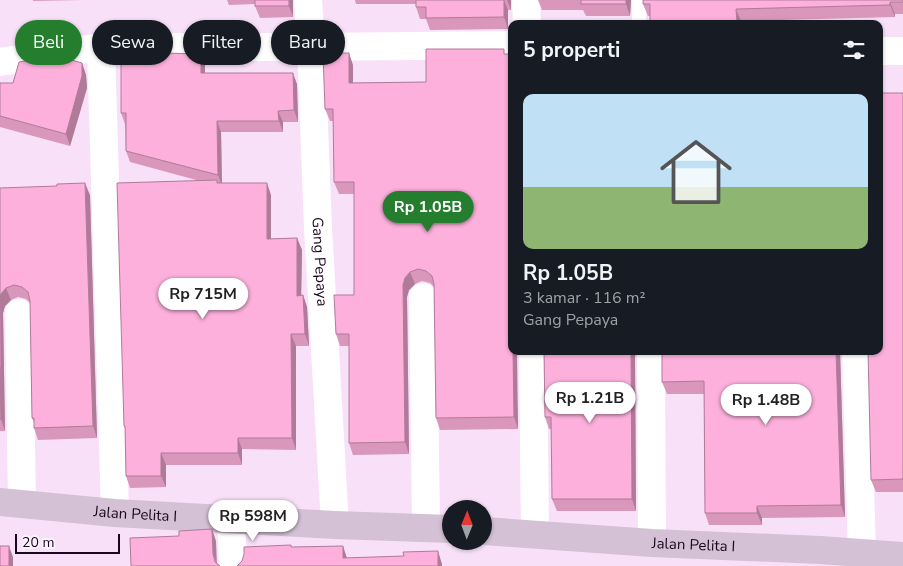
<!DOCTYPE html>
<html lang="id">
<head>
<meta charset="utf-8">
<style>
	body { margin:0; font-family:"Nunito Sans",sans-serif; background:#20242c; color:#f1f3f6; height:100vh; display:flex; flex-direction:column; font-size:19px; white-space:nowrap }
	* { box-sizing:border-box; margin:0 }
	p { font-size:16px; color:#9ea1a6 }
	.icon { flex:none; width:28px; height:28px; fill:none; stroke:currentColor; stroke-width:2; stroke-linecap:round; stroke-linejoin:round }
	.map { position:relative; flex:1; overflow:hidden }
	.side { position:absolute; left:508px; top:20px; width:375px; height:335px; display:flex; flex-direction:column; background:#171b24; border-radius:10px; box-shadow:0 1px 4px #0004 }
	.side>* { flex:none }
	.hud { position:absolute; left:15px; top:20px; width:418px; height:45px; display:flex; gap:10px }
	.needle { width:32px; rotate:1deg }
	.controls { position:absolute; left:442px; top:500px; display:grid; gap:10px }
	.controls a { display:grid; place-items:center; width:50px; height:50px; border-radius:50%; background:#171b24; box-shadow:0 1px 4px #0004; font-size:25px }
	.scale { position:absolute; left:15px; bottom:12px; width:105px; box-sizing:border-box; padding-left:5px; border:2px solid #1b071d; border-top:0; font-size:14px; line-height:18px; white-space:nowrap; color:#1b071d; -webkit-text-stroke:4px #fdf1fe; paint-order:stroke }
	.price { position:absolute; translate:-50% -42px; padding:0 11px; border-radius:18px; background:#fff; color:#222; font-size:16px; line-height:32px; filter:drop-shadow(0 1px 2px #0008) }
	.price::after { content:''; position:absolute; left:50%; top:30px; width:15px; height:11px; margin-left:-8px; background:inherit; clip-path:polygon(0 0,100% 0,50% 100%) }
	.price.on { background:#247e2e; color:#fff }
	ul { padding:0; list-style:none }
	li { display:grid; align-content:center; gap:10px; height:265px; padding:0 15px }
	li+li { border-top:1px solid #363941 }
	li span { display:grid; place-items:center; height:155px; border-radius:10px; color:#555 }
	li>.icon { margin-inline-start:auto }
	span .icon { width:90px; height:90px; fill:#fffc; stroke-width:1 }
	li b { font-size:21px }
	h2 { display:flex; justify-content:space-between; align-items:center; height:60px; padding:0 15px; font-size:21px }
	.tag { padding:0 18px; border-radius:22px; background:#171b24; box-shadow:0 1px 4px #0004; font-size:18px; line-height:45px }
	.tag.on { background:#247e2e; color:#fff }
	.map>svg:first-child { display:block }
</style>
</head>
<body>
<div class="map">
<svg width="903" height="566" viewBox="0 0 903 566">
	<rect width="100%" height="100%" fill="#f8e0f8"/>
	<g fill="none" stroke-linecap="round" stroke-linejoin="round">
		<polyline stroke="#fff" stroke-width="14" points="639,0 639,24"/>
		<g stroke="#fff" stroke-width="28">
			<path id="s1" d="M308,0L311,47L318,228L335,525"/>
			<polyline points="526,0 527,24"/>
			<polyline points="101,47 115,513"/>
			<polyline points="879,51 903,51"/>
			<polyline points="0,62 101,47 311,47 511,45"/>
			<polyline points="423,297 426,527"/>
			<polyline points="19,313 22,503"/>
			<polyline points="533,351 535,534"/>
			<polyline points="856,351 862,552"/>
			<polyline points="651,356 652,543"/>
			<polyline points="231,519 233,566"/>
		</g>
		<g stroke="#d4c1d5" stroke-width="28">
			<path id="s2" d="M0,502L115,513L335,525L451,529"/>
			<path id="s3" d="M484,531L652,543L820,550L903,556"/>
		</g>
	</g>
	<g fill="#d997bc">
		<polygon points="33,0 83,0 33,1"/>
		<polygon points="227,0 293,0 293,17 260,18 255,6 255,4 229,5"/>
		<polygon points="355,0 511,0 511,10 508,10 508,29 430,30 426,19 420,19 416,7 416,4 356,4"/>
		<polygon points="538,0 631,0 630,16 586,16 583,10 542,10"/>
		<polygon points="903,0 903,14 895,14 895,17 741,21 741,24 650,24 650,16 648,16 643,4"/>
		<polygon points="201,54 205,65 205,73 297,84 298,122 283,122 283,132 221,132 222,183 271,195 271,239 297,238 302,250 301,295 303,295 307,307 309,346 296,346 296,450 242,449 242,465 166,465 166,487 130,488 126,476 125,428 124,426 200,181 130,162 126,151 125,124 121,113"/>
		<polygon points="506,54 518,429 440,430 436,418 434,287 430,283 422,281 415,284 409,290 407,297 409,454 353,455 349,443 349,346 340,346 336,334 354,295 354,194 339,194 334,182 334,121 330,121 325,109 353,65 353,83 426,82"/>
		<polygon points="82,63 86,75 87,88 70,146 0,127 0,83 13,83"/>
		<polygon points="903,93 903,492 876,492 871,480"/>
		<polygon points="0,188 90,195 97,438 38,440 34,428 34,422 32,418 30,303 26,299 18,297 11,300 5,306 3,313 5,431 0,431"/>
		<polygon points="544,351 637,351 635,356 636,511 557,511 552,499 552,429 549,429 545,417"/>
		<polygon points="662,351 840,351 845,517 762,518 762,525 709,525 705,513 704,394 667,394 662,382"/>
	</g>
	<g fill="#b07b99">
		<polygon points="289,0 293,0 293,17 289,6"/>
		<polygon points="504,0 508,10 508,29 504,17"/>
		<polygon points="507,0 511,0 511,10"/>
		<polygon points="626,0 631,0 630,16 626,4"/>
		<polygon points="890,2 895,14 895,17 890,5"/>
		<polygon points="736,9 741,21 741,24 737,24 737,23"/>
		<polygon points="349,53 353,65 353,95 349,83"/>
		<polygon points="201,54 205,65 205,84 201,73"/>
		<polygon points="82,63 86,75 87,88 70,146 66,134"/>
		<polygon points="293,73 297,84 298,122 294,110"/>
		<polygon points="278,111 283,122 283,132 279,121"/>
		<polygon points="217,121 221,132 222,186 218,175"/>
		<polygon points="85,183 90,195 97,438 93,426"/>
		<polygon points="267,183 271,195 271,251 267,239"/>
		<polygon points="297,238 302,250 301,307 297,296"/>
		<polygon points="410,272 415,284 409,290 407,297 409,454 405,442 403,285 405,278"/>
		<polygon points="6,288 11,300 5,306 3,313 5,431 1,419 0,296 1,294"/>
		<polygon points="303,295 307,307 309,346 305,334"/>
		<polygon points="291,334 296,346 296,450 292,438"/>
		<polygon points="513,351 517,351 518,429 514,417"/>
		<polygon points="631,351 637,351 635,356 636,511 632,499"/>
		<polygon points="836,351 840,351 845,517 841,505"/>
		<polygon points="238,438 242,449 242,465 238,453"/>
		<polygon points="161,453 166,465 166,487 161,476"/>
		<polygon points="757,506 762,518 762,525 757,513"/>
		<polygon points="212,529 216,541 217,566 213,554"/>
		<polygon points="9,546 13,557 13,566 9,566"/>
		<polygon points="343,546 347,558 343,558"/>
		<polygon points="438,551 442,564 442,566 438,566"/>
	</g>
	<g fill="#fcb0db" stroke="#b07b99">
		<rect x="255" y="0" width="34" height="6"/>
		<polygon points="416,0 504,0 504,17 426,18 426,7 416,7"/>
		<rect x="581" y="0" width="45" height="4"/>
		<polygon points="643,0 903,0 903,2 890,2 890,5 736,9 737,23 650,24 650,4 643,4"/>
		<polygon points="426,49 504,49 504,54 511,54 511,351 513,351 514,417 436,418 434,284 432,276 426,271 418,269 410,272 405,278 403,285 405,442 349,443 349,334 336,334 334,295 354,295 354,182 334,182 333,109 325,109 323,53 349,53 349,83 426,82"/>
		<polygon points="121,52 201,54 201,73 293,73 294,110 278,111 279,121 217,121 218,175 126,151 126,113 121,113"/>
		<polygon points="58,56 82,63 82,76 66,134 0,116 0,83 13,83 19,62"/>
		<polygon points="879,93 903,93 903,479 871,480 868,351 879,351"/>
		<polygon points="217,180 217,183 267,183 267,239 297,238 297,296 303,295 305,334 291,334 292,438 238,438 238,453 161,453 161,476 126,476 125,426 124,426 117,183"/>
		<polygon points="85,183 93,426 34,428 34,418 32,418 30,301 28,292 22,287 14,285 6,288 1,294 0,296 0,188 57,186 57,184"/>
		<polygon points="544,351 631,351 632,499 552,499 551,417 545,417"/>
		<polygon points="662,351 836,351 841,505 757,506 757,513 705,513 704,381 662,382"/>
		<polygon points="0,367 1,419 0,419"/>
		<polygon points="212,529 213,554 215,562 220,566 131,566 130,538 179,536 179,531"/>
		<polygon points="291,545 291,547 343,546 343,558 404,556 403,552 438,551 438,566 237,566 242,561 244,554 244,547"/>
		<rect x="0" y="546" width="9" height="20"/>
	</g>
	<g text-anchor="middle" dominant-baseline="central" stroke-width="4" stroke-linejoin="round" paint-order="stroke">
		<g font-size="15" fill="#1b071d" stroke="#fdf1fe">
			<text stroke="none"><textPath href="#s1" startOffset="262">Gang Pepaya</textPath></text>
			<text stroke="none"><textPath href="#s2" startOffset="136">Jalan Pelita I</textPath></text>
			<text stroke="none"><textPath href="#s3" startOffset="210">Jalan Pelita I</textPath></text>
		</g>
	</g>
</svg>
<div class="controls">
<a><svg class="needle" viewBox="-14 -14 28 28"><path d="M0-13l5 13h-10z" fill="#e53935"/><path d="M0 13l5-13h-10z" fill="#9ea1a6"/></svg></a>
</div>
<div class="scale">20 m</div>
<b class="price on" style="left:428px;top:233px">Rp 1.05B</b>
<b class="price" style="left:203px;top:320px">Rp 715M</b>
<b class="price" style="left:590px;top:424px">Rp 1.21B</b>
<b class="price" style="left:766px;top:426px">Rp 1.48B</b>
<b class="price" style="left:253px;top:542px">Rp 598M</b>
<div class="hud">
<a class="tag on">Beli</a>
<a class="tag">Sewa</a>
<a class="tag">Filter</a>
<a class="tag">Baru</a>
</div>
<section class="side">
<h2>5 properti<svg class="icon" aria-label="filters" viewBox="0 0 24 24"><path d="M4 7h16M4 17h16"/><circle cx="9" cy="7" r="2"/><circle cx="15" cy="17" r="2"/></svg></h2>
<ul>
<li><span style="background:linear-gradient(#bfe0f5 60%,#8fb573 0)"><svg class="icon" aria-label="home" viewBox="0 0 24 24"><path d="M3 11l9-7 9 7M6 9v11h12V9"/></svg></span><div><b>Rp 1.05B</b><p>3 kamar · 116 m²</p><p>Gang Pepaya</p></div></li>
</ul>
</section>
</div>
</body>
</html>
